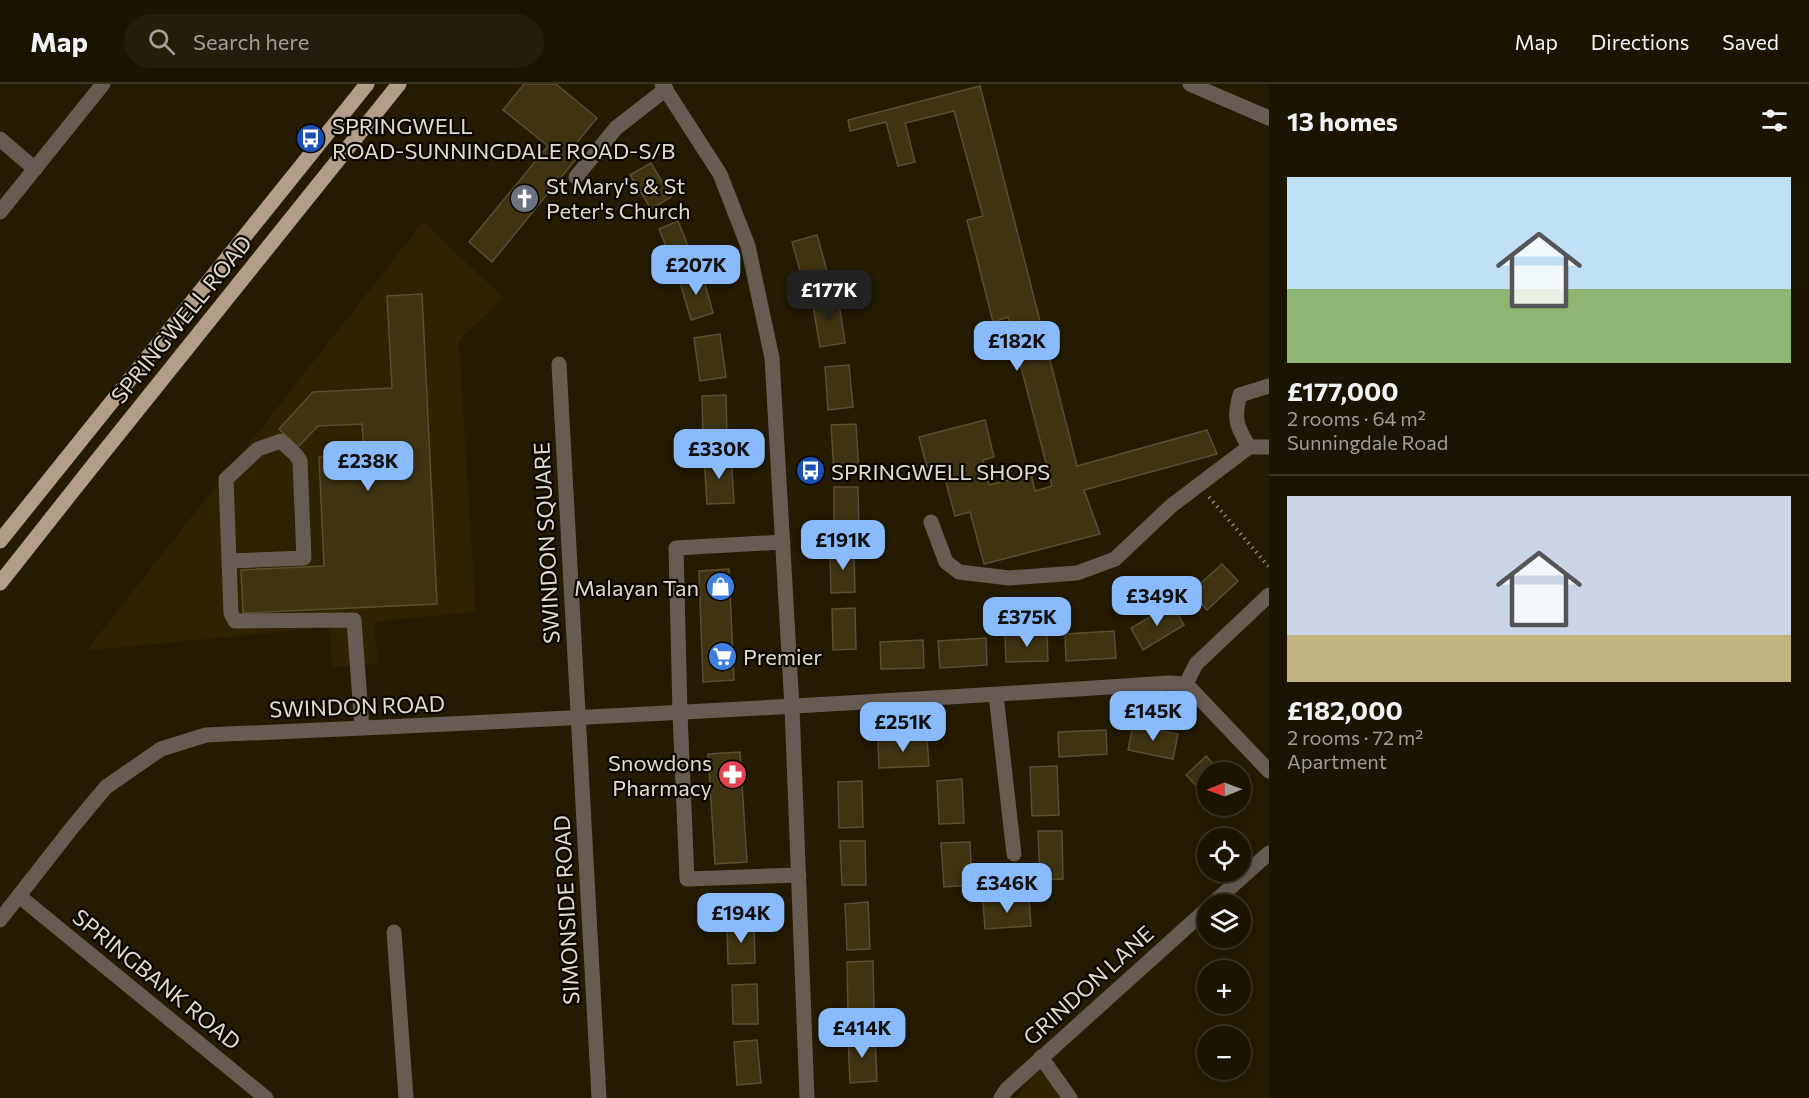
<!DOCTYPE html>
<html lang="en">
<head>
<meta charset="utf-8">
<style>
	body { margin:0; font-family:Commissioner,sans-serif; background:#241d0a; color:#f1f3f6; height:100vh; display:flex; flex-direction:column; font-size:22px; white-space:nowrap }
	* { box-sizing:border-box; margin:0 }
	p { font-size:20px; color:#a09e99 }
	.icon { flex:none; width:33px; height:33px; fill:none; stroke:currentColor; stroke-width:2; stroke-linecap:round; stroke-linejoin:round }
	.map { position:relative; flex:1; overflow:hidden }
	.sheet { display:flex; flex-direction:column; background:#1b1400; width:540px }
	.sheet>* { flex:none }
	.needle { width:39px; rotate:269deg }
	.buttons { position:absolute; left:1197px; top:678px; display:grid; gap:12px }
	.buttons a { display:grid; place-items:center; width:54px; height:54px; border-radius:50%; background:#1b1400; box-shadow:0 3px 15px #0003,0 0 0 2px #393322; font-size:30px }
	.price { position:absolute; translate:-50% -51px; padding:0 14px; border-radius:12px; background:#89bafc; color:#111; font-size:20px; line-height:39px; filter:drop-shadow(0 2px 3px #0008) }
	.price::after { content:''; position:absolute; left:50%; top:36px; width:18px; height:14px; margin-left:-9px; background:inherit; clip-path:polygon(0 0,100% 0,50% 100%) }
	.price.active { background:#222; color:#fff }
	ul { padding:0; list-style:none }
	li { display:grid; align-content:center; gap:12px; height:318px; padding:0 18px }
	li+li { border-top:2px solid #393322 }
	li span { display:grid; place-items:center; height:186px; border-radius:0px; color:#555 }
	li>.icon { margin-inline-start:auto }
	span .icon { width:108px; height:108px; fill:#fffc; stroke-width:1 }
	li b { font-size:26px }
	h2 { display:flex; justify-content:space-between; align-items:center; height:72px; padding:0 18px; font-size:26px }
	header { display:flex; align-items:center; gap:36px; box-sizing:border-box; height:84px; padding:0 30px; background:#1b1400; border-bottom:2px solid #393322 }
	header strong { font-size:28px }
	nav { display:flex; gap:33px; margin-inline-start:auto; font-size:21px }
	.search { width:420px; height:54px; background:#241d0a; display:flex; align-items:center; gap:15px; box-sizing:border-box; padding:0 21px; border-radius:33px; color:#a09e99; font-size:22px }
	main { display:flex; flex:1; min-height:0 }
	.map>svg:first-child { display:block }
</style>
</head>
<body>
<header>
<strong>Map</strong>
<div class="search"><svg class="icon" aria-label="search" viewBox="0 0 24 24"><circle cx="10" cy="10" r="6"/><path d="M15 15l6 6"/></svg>Search here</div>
<nav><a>Map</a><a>Directions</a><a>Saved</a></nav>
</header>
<main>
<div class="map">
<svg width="1269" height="1014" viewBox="0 0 1269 1014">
	<rect width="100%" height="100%" fill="#241b00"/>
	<g fill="#2f2200">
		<polygon points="423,138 504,214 459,256 476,528 374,538 378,580 332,583 329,543 86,567"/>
		<polygon points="1038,977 1065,1014 1017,1014"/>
	</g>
	<g fill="#3f3312" stroke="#594f32" stroke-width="1.5">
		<polygon points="524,0 556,0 597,34 573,63 581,69 492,178 469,158 548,62 503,26"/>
		<polygon points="980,2 1077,382 1207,346 1217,370 1084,406 1100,450 984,480 970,428 955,432 941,380 927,383 919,353 985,336 994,373 983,376 989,401 1031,390 1035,407 1052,402 1008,233 993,238 967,136 983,132 954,27 905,39 915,78 898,82 886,38 850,47 848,36"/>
		<polygon points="651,79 671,113 651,125 630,91"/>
		<polygon points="678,137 692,172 673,180 659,145"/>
		<polygon points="817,151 830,198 805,204 792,158"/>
		<polygon points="702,189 713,229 691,236 679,195"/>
		<polygon points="422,210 437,520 243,529 241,486 324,482 319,373 364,371 362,340 318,342 298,363 279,345 313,308 392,304 387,212"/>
		<polygon points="838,212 845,259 820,263 812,216"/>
		<polygon points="720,250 726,293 700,297 694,254"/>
		<polygon points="849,281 853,323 828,326 825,283"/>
		<polygon points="726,311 727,354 703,355 702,312"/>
		<polygon points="856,340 859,388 834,389 831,341"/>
		<polygon points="731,371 734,419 707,420 704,373"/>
		<polygon points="834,403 858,403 859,450 834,450"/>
		<polygon points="854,466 855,508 831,509 830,467"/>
		<polygon points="1222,480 1238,497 1207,526 1191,508"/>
		<polygon points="729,485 734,596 703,598 699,487"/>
		<polygon points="1172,520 1184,541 1143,566 1131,544"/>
		<polygon points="855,524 856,565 833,566 832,525"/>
		<polygon points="1114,547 1116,574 1066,577 1065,550"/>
		<polygon points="1047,549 1048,577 1006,578 1005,551"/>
		<polygon points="986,554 987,581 940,584 938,557"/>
		<polygon points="923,556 924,584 881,585 880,558"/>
		<polygon points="1133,642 1178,650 1173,675 1128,666"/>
		<polygon points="1106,646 1107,670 1059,673 1058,648"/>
		<polygon points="927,654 929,682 879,684 878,656"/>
		<polygon points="740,668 747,778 715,780 708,670"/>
		<polygon points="1206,672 1221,688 1208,688 1208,714 1186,691"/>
		<polygon points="1057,682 1059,731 1032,732 1030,683"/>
		<polygon points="962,695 964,739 939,740 937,697"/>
		<polygon points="862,697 863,743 839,744 838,698"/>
		<polygon points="1038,747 1062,747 1063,795 1040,796"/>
		<polygon points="840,757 865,757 866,801 842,801"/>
		<polygon points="970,758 972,801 944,803 941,759"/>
		<polygon points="1029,815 1031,842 985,845 983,818"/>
		<polygon points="868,818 870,865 847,866 845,820"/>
		<polygon points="754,841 755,879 728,880 727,842"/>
		<polygon points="873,877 874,928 848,929 847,878"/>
		<polygon points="757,900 758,940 733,940 732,901"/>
		<polygon points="875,951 877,997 850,999 848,952"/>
		<polygon points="757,956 761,999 737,1001 734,958"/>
	</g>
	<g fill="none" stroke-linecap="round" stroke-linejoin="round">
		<polyline stroke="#8a826d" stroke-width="4" stroke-dasharray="1.5 4.5" stroke-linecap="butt" points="1209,413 1269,483"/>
		<g stroke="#665c52" stroke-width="15">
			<polyline points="662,0 720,90 748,162 772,274 792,623 807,1014"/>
			<polyline points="1190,0 1269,34"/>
			<polyline points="0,55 35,85"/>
			<polyline points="576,93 616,44 666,5"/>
			<polyline points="0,128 103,0"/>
			<polyline points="559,280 599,1014"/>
			<path d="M1269,302L1240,311C1233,335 1237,343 1249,363H1269"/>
			<polyline points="931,438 946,478 959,488 1009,494 1077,489 1115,475 1171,422 1249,363"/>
			<polyline points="783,458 676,464 680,629 687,795 799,791"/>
			<polyline points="229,477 304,474 300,377 296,371 281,357 258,365 226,395 231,529 235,537 239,537 354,536 362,644"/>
			<polyline points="1186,600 1196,580 1269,511"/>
			<polyline points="1186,600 1269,687"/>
			<polyline points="996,611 1014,770"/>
			<polyline points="19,812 266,1014"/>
			<polyline points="1212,820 1269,769"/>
			<path d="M0,836L71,745L106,703L161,665L206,651C527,637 848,621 1168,599L1186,600"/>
			<polyline points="394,848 406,1014"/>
			<polyline points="1041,973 1070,1014"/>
			<polyline points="1001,1014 1007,1005 1208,824"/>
		</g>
		<g stroke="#b39d89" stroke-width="15">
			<polyline points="0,457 367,0"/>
			<polyline points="0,499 91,384 399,0"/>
		</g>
	</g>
	<defs>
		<symbol id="bus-disc" viewBox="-11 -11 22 22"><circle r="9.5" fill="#1a4fb4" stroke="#0a0601"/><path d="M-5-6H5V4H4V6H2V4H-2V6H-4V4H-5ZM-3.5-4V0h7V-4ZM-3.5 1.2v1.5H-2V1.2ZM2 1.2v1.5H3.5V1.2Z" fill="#fff"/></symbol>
		<symbol id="church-disc" viewBox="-11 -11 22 22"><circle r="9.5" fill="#6b7280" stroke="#0a0601"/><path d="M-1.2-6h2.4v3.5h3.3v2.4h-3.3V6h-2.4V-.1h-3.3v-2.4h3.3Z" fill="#fff"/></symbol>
		<symbol id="shop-disc" viewBox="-11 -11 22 22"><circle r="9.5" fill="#3f7fe0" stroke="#0a0601"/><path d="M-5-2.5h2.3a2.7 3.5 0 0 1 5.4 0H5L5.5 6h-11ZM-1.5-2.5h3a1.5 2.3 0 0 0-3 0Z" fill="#fff"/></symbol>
		<symbol id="supermarket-disc" viewBox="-11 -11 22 22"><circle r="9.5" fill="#3f7fe0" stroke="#0a0601"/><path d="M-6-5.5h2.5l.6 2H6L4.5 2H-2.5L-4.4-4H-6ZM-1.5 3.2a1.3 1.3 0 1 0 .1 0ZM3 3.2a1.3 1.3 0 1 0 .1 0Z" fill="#fff"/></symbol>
		<symbol id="pharmacy-disc" viewBox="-11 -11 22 22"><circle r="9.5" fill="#e0444e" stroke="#0a0601"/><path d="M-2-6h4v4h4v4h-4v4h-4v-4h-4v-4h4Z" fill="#fff"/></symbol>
	</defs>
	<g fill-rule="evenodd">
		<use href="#bus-disc" x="294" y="38" width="33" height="33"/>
		<use href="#church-disc" x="508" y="98" width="33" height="33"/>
		<use href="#bus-disc" x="794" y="370" width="33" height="33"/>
		<use href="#shop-disc" x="704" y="486" width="33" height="33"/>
		<use href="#supermarket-disc" x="706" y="556" width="33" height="33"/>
		<use href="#pharmacy-disc" x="716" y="674" width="33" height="33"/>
	</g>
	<g text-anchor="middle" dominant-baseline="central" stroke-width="4.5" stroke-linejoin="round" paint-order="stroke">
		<g font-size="22" fill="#e1dbcb" stroke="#0a0601" text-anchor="start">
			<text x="332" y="41">SPRINGWELL<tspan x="332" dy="25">ROAD-SUNNINGDALE ROAD-S/B</tspan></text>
			<text x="546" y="101">St Mary's &amp; St<tspan x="546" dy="25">Peter's Church</tspan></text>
			<text x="831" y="387">SPRINGWELL SHOPS</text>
			<text x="699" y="503" text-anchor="end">Malayan Tan</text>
			<text x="743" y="572">Premier</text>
			<text x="712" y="678" text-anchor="end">Snowdons<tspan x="712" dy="25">Pharmacy</tspan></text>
		</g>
		<g font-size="22" fill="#e1dbcb" stroke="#0a0601">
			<text transform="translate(181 235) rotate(-51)">SPRINGWELL ROAD</text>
			<text transform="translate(546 459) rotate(-93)">SWINDON SQUARE</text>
			<text transform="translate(357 622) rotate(-2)">SWINDON ROAD</text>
			<text transform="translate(566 826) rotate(-93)">SIMONSIDE ROAD</text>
			<text transform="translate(157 895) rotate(39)">SPRINGBANK ROAD</text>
			<text transform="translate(1088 901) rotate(-42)">GRINDON LANE</text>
		</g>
	</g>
</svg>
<div class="buttons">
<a><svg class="needle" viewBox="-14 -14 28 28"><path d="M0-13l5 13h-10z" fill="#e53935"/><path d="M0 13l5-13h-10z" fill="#a09e99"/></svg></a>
<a><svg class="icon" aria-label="locate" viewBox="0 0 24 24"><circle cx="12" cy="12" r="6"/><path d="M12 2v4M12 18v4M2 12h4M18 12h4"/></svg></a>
<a><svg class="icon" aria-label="layers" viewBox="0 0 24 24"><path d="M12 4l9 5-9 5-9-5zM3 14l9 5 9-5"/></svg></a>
<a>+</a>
<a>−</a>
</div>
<b class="price" style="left:696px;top:212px">£207K</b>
<b class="price active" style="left:829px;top:237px">£177K</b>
<b class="price" style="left:1017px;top:288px">£182K</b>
<b class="price" style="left:719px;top:396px">£330K</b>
<b class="price" style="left:368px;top:408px">£238K</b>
<b class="price" style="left:843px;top:487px">£191K</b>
<b class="price" style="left:1157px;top:543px">£349K</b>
<b class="price" style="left:1027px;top:564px">£375K</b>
<b class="price" style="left:1153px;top:658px">£145K</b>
<b class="price" style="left:903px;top:669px">£251K</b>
<b class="price" style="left:1007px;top:830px">£346K</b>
<b class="price" style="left:741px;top:860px">£194K</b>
<b class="price" style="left:862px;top:975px">£414K</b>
</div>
<section class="sheet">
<h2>13 homes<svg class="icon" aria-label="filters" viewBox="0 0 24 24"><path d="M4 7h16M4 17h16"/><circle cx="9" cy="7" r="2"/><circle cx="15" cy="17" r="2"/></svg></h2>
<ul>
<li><span style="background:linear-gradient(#bfe0f5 60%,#8fb573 0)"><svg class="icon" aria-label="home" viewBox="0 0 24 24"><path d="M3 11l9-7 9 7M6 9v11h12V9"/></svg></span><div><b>£177,000</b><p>2 rooms · 64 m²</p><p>Sunningdale Road</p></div></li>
<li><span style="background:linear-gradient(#c9d6e8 75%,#c2b280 0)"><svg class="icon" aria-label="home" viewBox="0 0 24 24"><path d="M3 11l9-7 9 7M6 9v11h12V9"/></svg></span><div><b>£182,000</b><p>2 rooms · 72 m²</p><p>Apartment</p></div></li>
</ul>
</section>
</main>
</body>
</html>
